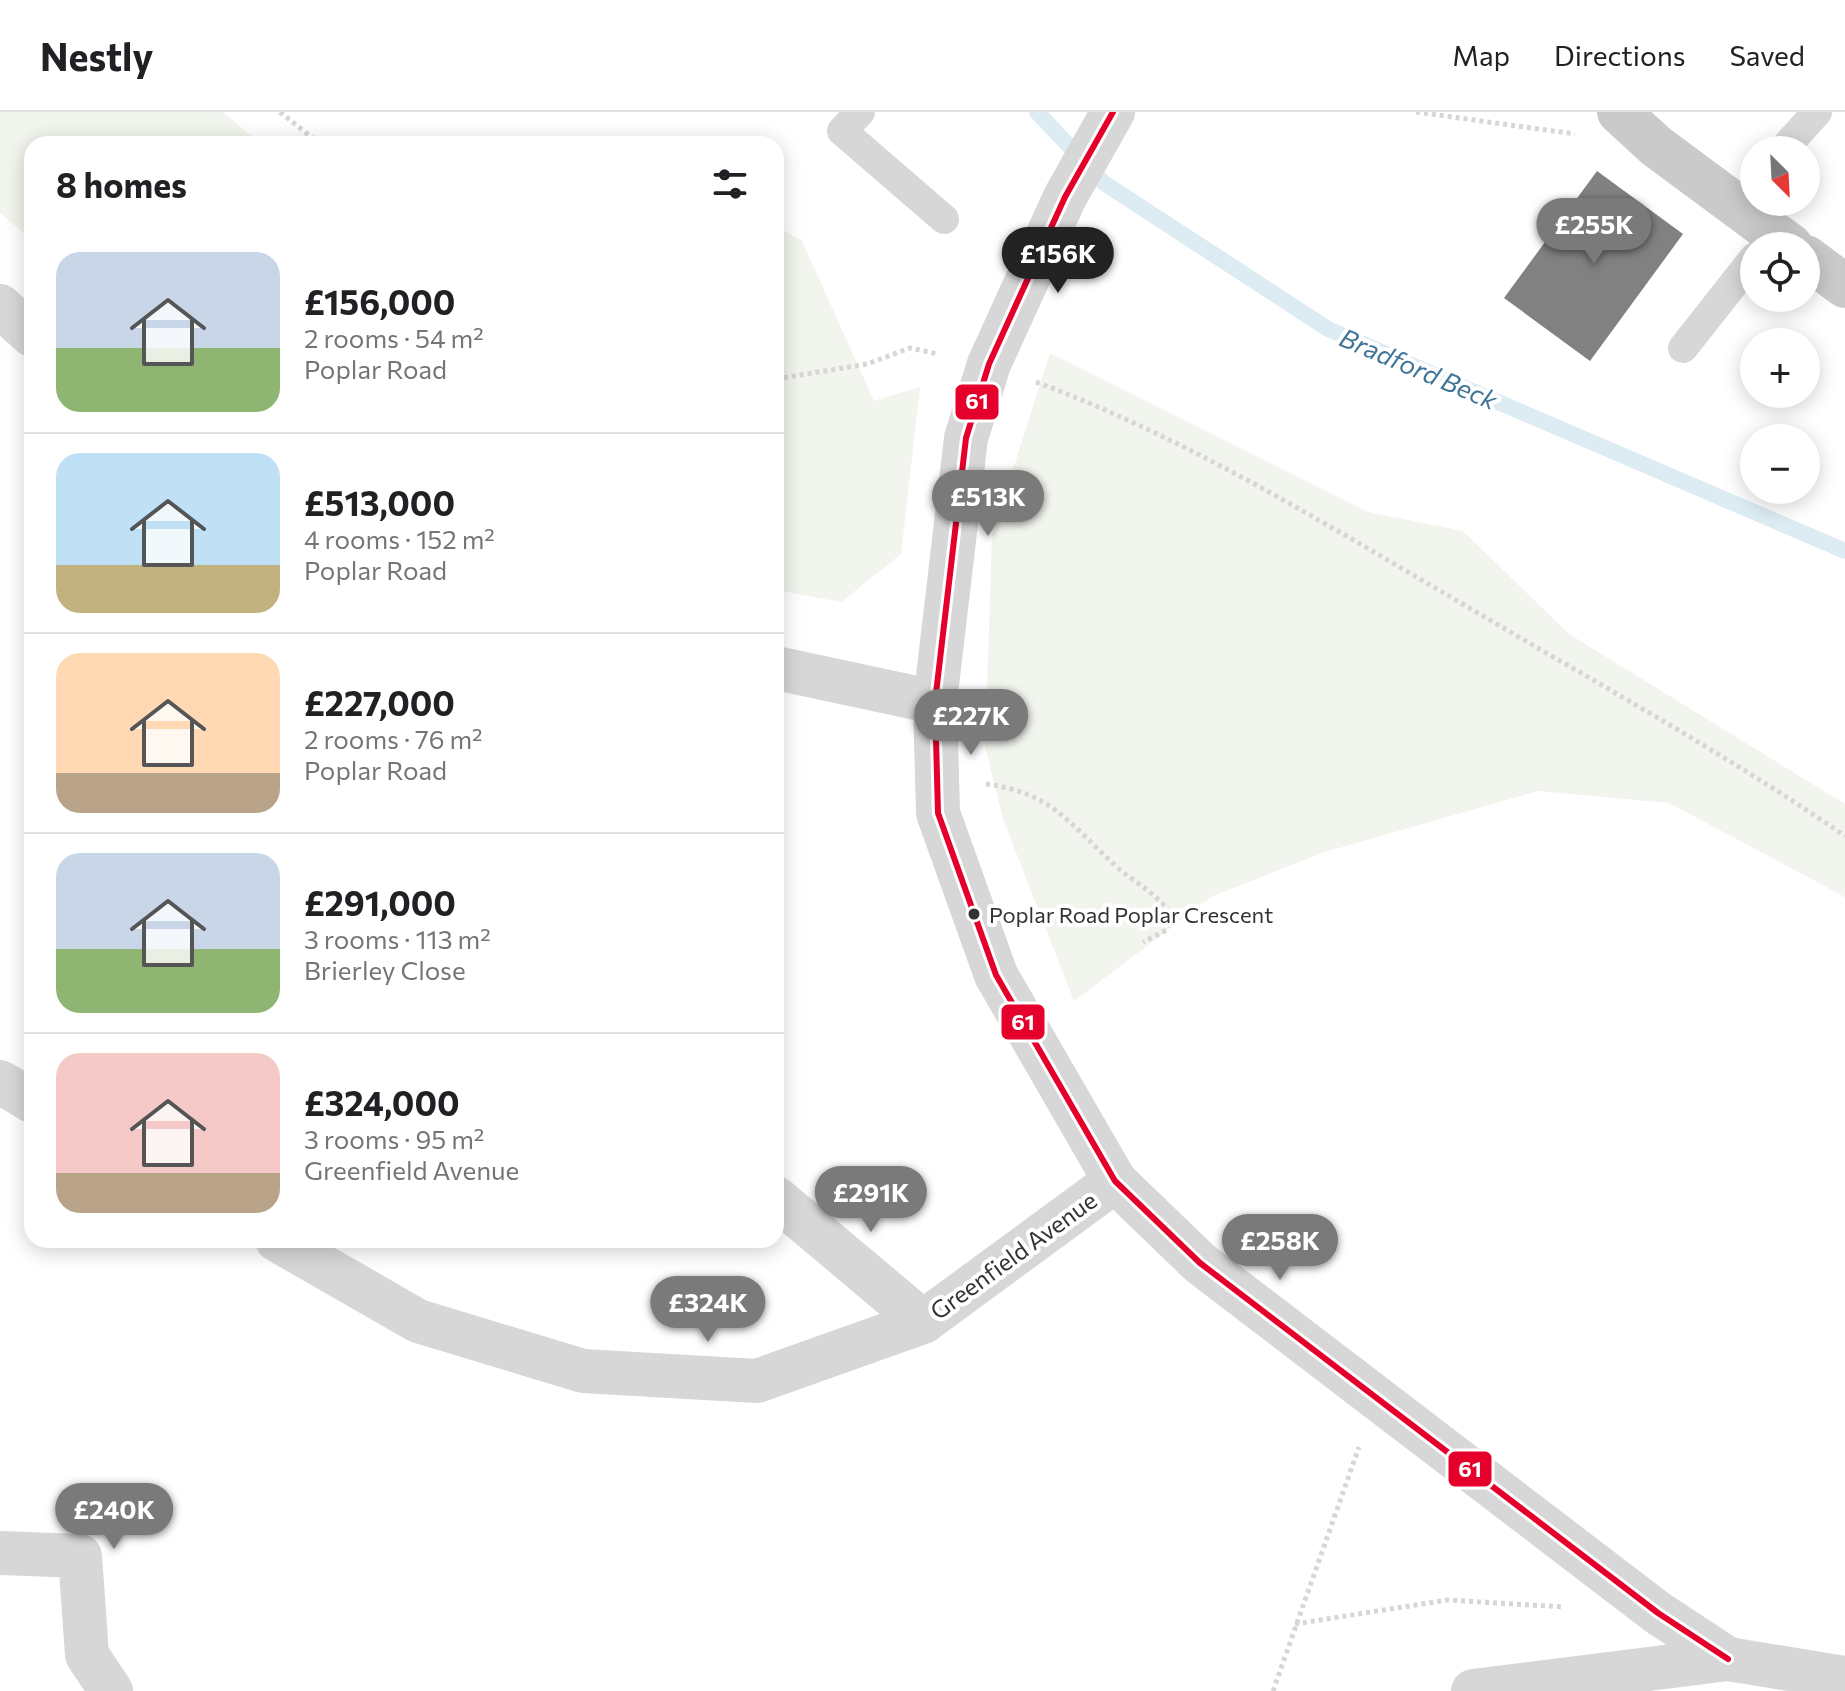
<!DOCTYPE html>
<html lang="en">
<head>
<meta charset="utf-8">
<style>
	body { margin:0; font-family:Commissioner,sans-serif; background:#f2f2f2; color:#202124; height:100vh; display:flex; flex-direction:column; font-size:30px; white-space:nowrap }
	* { box-sizing:border-box; margin:0 }
	p { font-size:26px; color:#757577 }
	.icon { flex:none; width:44px; height:44px; fill:none; stroke:currentColor; stroke-width:2; stroke-linecap:round; stroke-linejoin:round }
	.map { position:relative; flex:1; overflow:hidden }
	.sheet { position:absolute; left:24px; top:24px; width:760px; height:1112px; display:flex; flex-direction:column; background:#fff; border-radius:24px; box-shadow:0 4px 20px #0003 }
	.sheet>* { flex:none }
	.needle { width:52px; rotate:156deg }
	.fabs { position:absolute; left:1740px; top:24px; display:grid; gap:16px }
	.fabs a { display:grid; place-items:center; width:80px; height:80px; border-radius:50%; background:#fff; box-shadow:0 4px 20px #0003; font-size:40px }
	.price { position:absolute; translate:-50% -68px; padding:0 18px; border-radius:28px; background:#7a7a7a; color:#fff; font-size:26px; line-height:52px; filter:drop-shadow(0 2px 4px #0008) }
	.price::after { content:''; position:absolute; left:50%; top:48px; width:24px; height:18px; margin-left:-12px; background:inherit; clip-path:polygon(0 0,100% 0,50% 100%) }
	.price.selected { background:#222; color:#fff }
	ul { padding:0; list-style:none }
	li { display:flex; align-items:center; gap:24px; height:200px; padding:0 32px }
	li+li { border-top:2px solid #e0e0e0 }
	li span { display:grid; place-items:center; flex:none; width:224px; height:160px; border-radius:24px; color:#555 }
	li>.icon { margin-inline-start:auto }
	span .icon { width:96px; height:96px; fill:#fffc; stroke-width:1 }
	li b { font-size:34px }
	h2 { display:flex; justify-content:space-between; align-items:center; height:96px; padding:0 32px; font-size:34px }
	header { display:flex; align-items:center; gap:48px; box-sizing:border-box; height:112px; padding:0 40px; background:#fff; border-bottom:2px solid #e0e0e0 }
	header strong { font-size:38px }
	nav { display:flex; gap:44px; margin-inline-start:auto; font-size:28px }
	.map>svg:first-child { display:block }
</style>
</head>
<body>
<header>
<strong>Nestly</strong>
<nav><a>Map</a><a>Directions</a><a>Saved</a></nav>
</header>
<div class="map">
<svg width="1845" height="1579" viewBox="0 0 1845 1579">
	<rect width="100%" height="100%" fill="#fff"/>
	<g fill="#f1f5ed">
		<polygon points="0,0 223,0 260,32 32,32 32,128 0,101"/>
		<polygon points="776,114 802,129 874,289 920,275 901,442 841,490 776,478"/>
		<polygon points="1050,241 1368,400 1463,419 1569,522 1845,692 1845,785 1669,691 1538,679 1325,740 1213,784 1074,889 1003,707 985,635 992,424"/>
	</g>
	<g fill="none" stroke-linecap="round" stroke-linejoin="round">
		<polyline stroke="#ddebf3" stroke-width="16" points="1037,0 1104,71 1328,217 1845,439"/>
	</g>
	<polygon fill="#818181" points="1597,59 1683,122 1590,249 1504,186"/>
	<g fill="none" stroke-linecap="round" stroke-linejoin="round">
		<g stroke="#d6d6d6" stroke-width="5" stroke-dasharray="4 4" stroke-linecap="butt">
			<polyline points="280,0 320,32"/>
			<polyline points="1416,0 1575,22"/>
			<polyline points="776,267 867,252 910,236 938,242"/>
			<path d="M1036,270C1187,326 1327,413 1466,494C1593,569 1723,640 1845,724"/>
			<path d="M986,672C1054,681 1070,713 1117,755C1137,773 1157,780 1171,804L1167,818L1143,830"/>
			<polyline points="1295,1512 1447,1488 1564,1495"/>
			<polyline points="1273,1579 1359,1335"/>
		</g>
		<g stroke="#d7d7d7" stroke-width="30">
			<polyline points="860,0 842,19 944,107"/>
			<polyline points="1783,38 1817,0"/>
			<polyline points="1683,236 1754,146"/>
		</g>
		<g stroke="#d7d7d7" stroke-width="44">
			<polyline points="1113,0 1065,85 989,252 966,326 935,590 938,701 996,863 1115,1069 1200,1151 1658,1501 1728,1547"/>
			<polyline points="0,194 32,223"/>
			<polyline points="776,556 935,590"/>
			<polyline points="0,970 32,989"/>
			<polyline points="776,1086 923,1210"/>
			<polyline points="277,1128 418,1209 583,1259 757,1269 923,1210 1115,1069"/>
			<polyline points="0,1441 80,1444 87,1543 111,1579"/>
			<polyline points="1473,1579 1728,1547 1845,1566"/>
		</g>
		<g stroke="#cacaca" stroke-width="44">
			<polyline points="1619,0 1656,34 1791,134"/>
			<polyline points="1806,145 1845,174"/>
		</g>
		<defs>
			<polyline id="bus-1" points="1113,0 1065,85 989,252 966,326 935,590 938,701 996,863 1115,1069 1200,1151 1658,1501 1728,1547"/>
		</defs>
		<use href="#bus-1" stroke="#fff" stroke-width="12"/>
		<use href="#bus-1" stroke="#e4002b" stroke-width="6"/>
	</g>
	<circle fill="#333" stroke="#fff" stroke-width="3" cx="974" cy="802" r="7"/>
	<g text-anchor="middle" dominant-baseline="central" stroke-width="8" stroke-linejoin="round" paint-order="stroke">
		<g font-size="22" fill="#333" stroke="#fff" text-anchor="start">
			<text x="989" y="802">Poplar Road Poplar Crescent</text>
		</g>
		<g font-size="24" fill="#333" stroke="#fff">
			<text transform="translate(1013 1143) rotate(-36)">Greenfield Avenue</text>
		</g>
		<g font-size="26" font-style="italic" fill="#3f7597" stroke="#fff">
			<text transform="translate(1419 256) rotate(23)">Bradford Beck</text>
		</g>
	</g>
	<g stroke="#fff" stroke-width="3">
		<rect x="954" y="271" width="46" height="38" rx="8" fill="#e4002b"/>
		<rect x="1000" y="891" width="46" height="38" rx="8" fill="#e4002b"/>
		<rect x="1447" y="1338" width="46" height="38" rx="8" fill="#e4002b"/>
	</g>
	<g font-size="22" text-anchor="middle" font-weight="bold" fill="#fff">
		<text x="977" y="297">61</text>
		<text x="1023" y="918">61</text>
		<text x="1470" y="1365">61</text>
	</g>
</svg>
<div class="fabs">
<a><svg class="needle" viewBox="-14 -14 28 28"><path d="M0-13l5 13h-10z" fill="#e53935"/><path d="M0 13l5-13h-10z" fill="#757577"/></svg></a>
<a><svg class="icon" aria-label="locate" viewBox="0 0 24 24"><circle cx="12" cy="12" r="6"/><path d="M12 2v4M12 18v4M2 12h4M18 12h4"/></svg></a>
<a>+</a>
<a>−</a>
</div>
<b class="price" style="left:1594px;top:154px">£255K</b>
<b class="price selected" style="left:1058px;top:183px">£156K</b>
<b class="price" style="left:988px;top:426px">£513K</b>
<b class="price" style="left:971px;top:645px">£227K</b>
<b class="price" style="left:871px;top:1122px">£291K</b>
<b class="price" style="left:1280px;top:1170px">£258K</b>
<b class="price" style="left:708px;top:1232px">£324K</b>
<b class="price" style="left:114px;top:1439px">£240K</b>
<section class="sheet">
<h2>8 homes<svg class="icon" aria-label="filters" viewBox="0 0 24 24"><path d="M4 7h16M4 17h16"/><circle cx="9" cy="7" r="2"/><circle cx="15" cy="17" r="2"/></svg></h2>
<ul>
<li><span style="background:linear-gradient(#c9d6e8 60%,#8fb573 0)"><svg class="icon" aria-label="home" viewBox="0 0 24 24"><path d="M3 11l9-7 9 7M6 9v11h12V9"/></svg></span><div><b>£156,000</b><p>2 rooms · 54 m²</p><p>Poplar Road</p></div></li>
<li><span style="background:linear-gradient(#bfe0f5 70%,#c2b280 0)"><svg class="icon" aria-label="home" viewBox="0 0 24 24"><path d="M3 11l9-7 9 7M6 9v11h12V9"/></svg></span><div><b>£513,000</b><p>4 rooms · 152 m²</p><p>Poplar Road</p></div></li>
<li><span style="background:linear-gradient(#ffd9b3 75%,#b9a48a 0)"><svg class="icon" aria-label="home" viewBox="0 0 24 24"><path d="M3 11l9-7 9 7M6 9v11h12V9"/></svg></span><div><b>£227,000</b><p>2 rooms · 76 m²</p><p>Poplar Road</p></div></li>
<li><span style="background:linear-gradient(#c9d6e8 60%,#8fb573 0)"><svg class="icon" aria-label="home" viewBox="0 0 24 24"><path d="M3 11l9-7 9 7M6 9v11h12V9"/></svg></span><div><b>£291,000</b><p>3 rooms · 113 m²</p><p>Brierley Close</p></div></li>
<li><span style="background:linear-gradient(#f6c9c9 75%,#b9a48a 0)"><svg class="icon" aria-label="home" viewBox="0 0 24 24"><path d="M3 11l9-7 9 7M6 9v11h12V9"/></svg></span><div><b>£324,000</b><p>3 rooms · 95 m²</p><p>Greenfield Avenue</p></div></li>
</ul>
</section>
</div>
</body>
</html>
